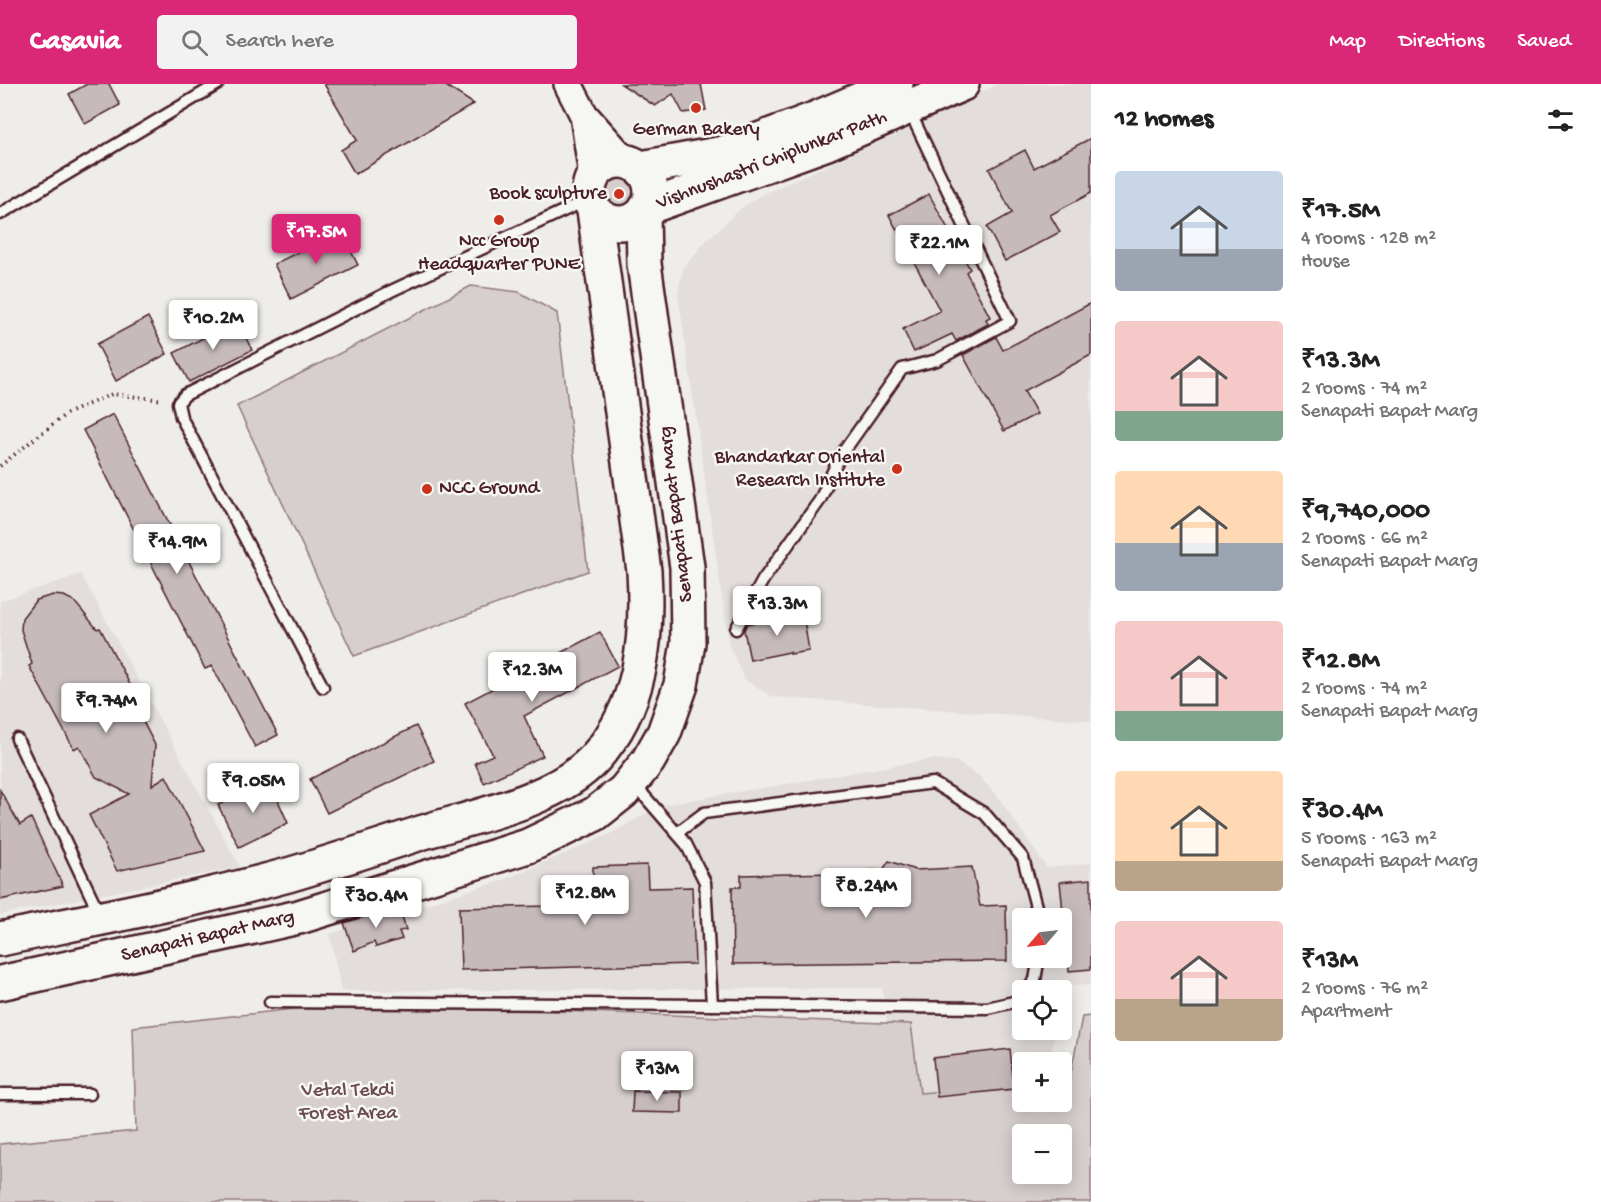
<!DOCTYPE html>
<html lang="en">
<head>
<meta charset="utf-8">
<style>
	body { margin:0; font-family:"Gochi Hand",sans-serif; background:#f2f2f2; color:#222; height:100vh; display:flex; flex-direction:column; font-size:22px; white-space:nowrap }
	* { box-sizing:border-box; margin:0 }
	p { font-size:20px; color:#767676 }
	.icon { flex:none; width:33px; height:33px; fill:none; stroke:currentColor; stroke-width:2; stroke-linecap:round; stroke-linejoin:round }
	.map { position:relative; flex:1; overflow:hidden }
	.sheet { display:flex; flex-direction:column; background:#fff; width:510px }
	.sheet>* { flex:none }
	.needle { width:39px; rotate:242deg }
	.controls { position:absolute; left:1012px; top:824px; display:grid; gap:12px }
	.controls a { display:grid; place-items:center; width:60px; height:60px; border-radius:6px; background:#fff; box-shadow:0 3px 15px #0003; font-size:30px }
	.price { position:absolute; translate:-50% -51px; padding:0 14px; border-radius:6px; background:#fff; color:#222; font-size:20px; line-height:39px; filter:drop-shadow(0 2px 3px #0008) }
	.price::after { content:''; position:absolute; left:50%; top:36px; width:18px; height:14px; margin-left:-9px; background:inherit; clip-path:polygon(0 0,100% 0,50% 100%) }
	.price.active { background:#db2777; color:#fff }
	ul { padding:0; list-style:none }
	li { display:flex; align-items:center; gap:18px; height:150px; padding:0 24px }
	li span { display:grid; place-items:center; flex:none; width:168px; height:120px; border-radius:6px; color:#555 }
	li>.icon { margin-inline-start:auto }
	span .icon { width:72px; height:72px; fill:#fffc; stroke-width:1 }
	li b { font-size:26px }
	h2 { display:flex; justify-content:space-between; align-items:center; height:72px; padding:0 24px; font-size:26px }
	header { display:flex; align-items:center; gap:36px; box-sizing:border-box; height:84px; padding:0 30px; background:#db2777; color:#fff }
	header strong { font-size:28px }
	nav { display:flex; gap:33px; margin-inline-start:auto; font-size:21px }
	.search { width:420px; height:54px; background:#f2f2f2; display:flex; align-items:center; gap:15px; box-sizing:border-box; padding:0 21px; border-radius:6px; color:#767676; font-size:22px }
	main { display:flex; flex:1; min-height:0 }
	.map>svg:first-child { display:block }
</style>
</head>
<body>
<header>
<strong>Casavia</strong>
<div class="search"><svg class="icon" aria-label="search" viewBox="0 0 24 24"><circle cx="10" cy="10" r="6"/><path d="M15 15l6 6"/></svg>Search here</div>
<nav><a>Map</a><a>Directions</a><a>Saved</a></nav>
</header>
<main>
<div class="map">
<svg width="1091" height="1118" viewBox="0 0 1091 1118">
	<rect width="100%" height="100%" fill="#efedea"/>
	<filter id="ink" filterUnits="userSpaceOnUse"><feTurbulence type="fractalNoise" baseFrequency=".0167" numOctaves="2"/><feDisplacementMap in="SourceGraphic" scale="12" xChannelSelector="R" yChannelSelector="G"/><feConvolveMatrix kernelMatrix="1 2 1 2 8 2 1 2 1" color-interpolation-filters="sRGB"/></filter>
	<g filter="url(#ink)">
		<g fill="#e3dedc" fill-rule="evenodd">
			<polygon points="998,0 1091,0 1091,637 772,613 744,595 729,562 678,209 683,185 701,162 741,124 765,109 893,52"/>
			<polygon points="81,490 240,783 0,831 0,517"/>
			<path d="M932,675L956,677L980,693L998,713L1047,784L1091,779V901L1064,902L1062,913V906H1023V945H1056L1049,978H1023V1015L900,1023L882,904L341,907L330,850L506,795L608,751L661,721ZM1023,834H1062V873H1023Z"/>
		</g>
		<g fill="#d7cfce" stroke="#90777c" stroke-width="1.5" fill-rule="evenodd">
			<circle cx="619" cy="109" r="14"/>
			<polygon points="471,202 519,208 557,229 588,487 354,572 237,322"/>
			<path d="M347,919L911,940L920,1009L1023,1001V1017H1062V999L1069,998L1082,933L1091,932V1118H0V1060L136,1047L133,943ZM1023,1050H1062V1089H1023Z"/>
		</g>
		<g fill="#c6babb" stroke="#4a1f2b" stroke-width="1.5">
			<polygon points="87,0 109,0 120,21 85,40 69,10"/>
			<polygon points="324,0 443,0 474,20 355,90 341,66 357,56"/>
			<polygon points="621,0 701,0 706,26 683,29 673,10 655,22"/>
			<polygon points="1091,54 1091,109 1050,131 1060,148 1005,177 987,143 1012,129 989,85 1025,66 1034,84"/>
			<polygon points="929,110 970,185 966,188 990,233 986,235 988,240 956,257 952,250 914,268 903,245 940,227 889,131"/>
			<polygon points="341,147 358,181 291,215 274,180"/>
			<polygon points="1091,219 1091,271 1024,307 1037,330 1004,347 963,271 996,253 1003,266"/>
			<polygon points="148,233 167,270 116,297 97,260"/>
			<polygon points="237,236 252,266 189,298 174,269"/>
			<polygon points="113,330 278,651 255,663 212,582 205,585 83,346"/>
			<polygon points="53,511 64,512 74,517 97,545 100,544 144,627 139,630 155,661 152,701 166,692 205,767 117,787 89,731 129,710 96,693 79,662 74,665 29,582 32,580 21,546 22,534 36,516"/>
			<polygon points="803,529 809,567 790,570 790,568 750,576 744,546 747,540"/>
			<polygon points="600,548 618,582 524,632 543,672 484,699 475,679 493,671 465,619"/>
			<polygon points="416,642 434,677 327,729 310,695"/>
			<polygon points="269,696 288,739 239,763 218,721"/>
			<polygon points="0,706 20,741 31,734 63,802 0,816"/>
			<polygon points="889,777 915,786 972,783 980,822 1006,821 1007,877 733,880 732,803 741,803 741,791 836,789 837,806 868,786 883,786"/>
			<polygon points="647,781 648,804 692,803 695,880 461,886 459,824 550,822 550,797 593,796 593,783"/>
			<polygon points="1091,795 1091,885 1069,887 1060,798"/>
			<polygon points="393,824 401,828 406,846 399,847 402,855 376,863 374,858 354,867 344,839"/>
			<polygon points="1010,965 1014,1005 937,1013 933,974"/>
			<polygon points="633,1007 682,1008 682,1029 632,1028"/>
		</g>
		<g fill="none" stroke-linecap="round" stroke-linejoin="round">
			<defs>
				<g id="service">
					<polyline points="0,130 218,0"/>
					<polyline points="736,545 763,496 820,416 839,374 902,285 937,276 1010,237 909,26"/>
					<polyline points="323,603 181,333 178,319 185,311 391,207 589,115"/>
					<polyline points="17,655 100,831"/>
					<polyline points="677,749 704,729 933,699 985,730 1023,774 1039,834"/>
					<polyline points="1027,906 1035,896 1039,873"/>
					<polyline points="270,918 712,921 705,798 686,760 634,700"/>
					<polyline points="712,921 987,924 1018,917 1023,911"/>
					<polyline points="0,1010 90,1010"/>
				</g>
				<g id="tertiary">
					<polyline points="568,0 584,31 624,76"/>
					<polyline points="584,31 593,91"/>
				</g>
				<g id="primary">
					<circle cx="620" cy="108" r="31"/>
					<polyline points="641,84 724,69 817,34 896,0"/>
					<polyline points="646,124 827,59 962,0"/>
					<path d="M0,855C96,835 193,817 288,791C336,777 383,761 430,746C481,731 558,715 595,674C642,622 648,555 644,487L594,126"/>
					<polyline points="0,899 299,833 528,762 595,730 624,707 648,677 664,649 681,601 688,559 687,483 644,180 643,129"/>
				</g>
			</defs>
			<use href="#service" stroke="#4a1f2b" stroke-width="15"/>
			<use href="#tertiary" stroke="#4a1f2b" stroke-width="32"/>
			<use href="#primary" stroke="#4a1f2b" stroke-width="38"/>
			<polyline stroke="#4a1f2b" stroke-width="4" stroke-dasharray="1.5 4.5" stroke-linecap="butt" points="0,382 66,330 112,310 163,316"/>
			<use href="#service" stroke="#f6f6f2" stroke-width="10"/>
			<use href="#tertiary" stroke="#f6f6f2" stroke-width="27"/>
			<use href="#primary" stroke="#f6f6f2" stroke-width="33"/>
		</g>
	</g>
	<g fill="#c8321e" stroke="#f6f6f2" stroke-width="2">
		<circle cx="696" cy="24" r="6"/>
		<circle cx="619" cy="110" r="6"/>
		<circle cx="499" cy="136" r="6"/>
		<circle cx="897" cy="385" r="6"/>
		<circle cx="427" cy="405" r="6"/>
	</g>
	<g text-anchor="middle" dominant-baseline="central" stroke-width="5" stroke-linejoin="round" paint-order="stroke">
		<g font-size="20" fill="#4a1f2b" stroke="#f6f6f2">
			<text x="696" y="46">German Bakery</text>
			<text x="607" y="110" text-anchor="end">Book sculpture</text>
			<text x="499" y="158">Ncc Group<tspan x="499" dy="23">Headquarter PUNE</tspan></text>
			<text x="885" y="374" text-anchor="end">Bhandarkar Oriental<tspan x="885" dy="23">Research Institute</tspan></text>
			<text x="439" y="405" text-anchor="start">NCC Ground</text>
		</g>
		<g font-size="20" fill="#4a1f2b" stroke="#f6f6f2">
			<text transform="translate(772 77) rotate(-21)">Vishnushastri Chiplunkar Path</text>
			<text transform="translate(677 430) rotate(-97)">Senapati Bapat Marg</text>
			<text transform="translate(208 853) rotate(-13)">Senapati Bapat Marg</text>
		</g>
		<g font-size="20" fill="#6d4b54" stroke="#f6f6f2">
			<text x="348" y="1007">Vetal Tekdi<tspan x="348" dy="23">Forest Area</tspan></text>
		</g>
	</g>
</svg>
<div class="controls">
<a><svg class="needle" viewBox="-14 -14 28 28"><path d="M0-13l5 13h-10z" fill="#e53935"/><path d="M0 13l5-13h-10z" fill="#767676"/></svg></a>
<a><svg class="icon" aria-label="locate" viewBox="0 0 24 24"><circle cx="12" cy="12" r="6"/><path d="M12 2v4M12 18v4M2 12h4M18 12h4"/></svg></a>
<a>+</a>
<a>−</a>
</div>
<b class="price active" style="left:316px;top:181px">₹17.5M</b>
<b class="price" style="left:939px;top:192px">₹22.1M</b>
<b class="price" style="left:213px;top:267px">₹10.2M</b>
<b class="price" style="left:177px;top:491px">₹14.9M</b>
<b class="price" style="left:777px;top:553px">₹13.3M</b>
<b class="price" style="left:532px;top:619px">₹12.3M</b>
<b class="price" style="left:106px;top:650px">₹9.74M</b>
<b class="price" style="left:253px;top:730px">₹9.05M</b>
<b class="price" style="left:866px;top:835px">₹8.24M</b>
<b class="price" style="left:585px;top:842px">₹12.8M</b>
<b class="price" style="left:376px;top:845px">₹30.4M</b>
<b class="price" style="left:657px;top:1018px">₹13M</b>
</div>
<section class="sheet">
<h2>12 homes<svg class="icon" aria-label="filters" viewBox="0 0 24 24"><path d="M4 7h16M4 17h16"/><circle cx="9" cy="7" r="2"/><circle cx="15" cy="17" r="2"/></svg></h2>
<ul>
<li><span style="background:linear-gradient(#c9d6e8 65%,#9aa5b1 0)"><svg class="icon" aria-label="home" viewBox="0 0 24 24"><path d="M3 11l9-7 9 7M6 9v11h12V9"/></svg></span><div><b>₹17.5M</b><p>4 rooms · 128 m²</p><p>House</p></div></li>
<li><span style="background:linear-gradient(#f6c9c9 75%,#7fa58c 0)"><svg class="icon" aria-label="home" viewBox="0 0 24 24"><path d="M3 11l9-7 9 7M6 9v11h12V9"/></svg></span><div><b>₹13.3M</b><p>2 rooms · 74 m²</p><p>Senapati Bapat Marg</p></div></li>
<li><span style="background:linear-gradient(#ffd9b3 60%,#9aa5b1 0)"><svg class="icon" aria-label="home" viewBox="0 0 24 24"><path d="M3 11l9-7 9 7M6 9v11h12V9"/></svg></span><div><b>₹9,740,000</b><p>2 rooms · 66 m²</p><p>Senapati Bapat Marg</p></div></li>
<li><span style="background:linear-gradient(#f6c9c9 75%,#7fa58c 0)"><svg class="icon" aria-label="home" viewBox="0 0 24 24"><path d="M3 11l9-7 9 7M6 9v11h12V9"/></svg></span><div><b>₹12.8M</b><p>2 rooms · 74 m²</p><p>Senapati Bapat Marg</p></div></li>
<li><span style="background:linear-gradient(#ffd9b3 75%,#b9a48a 0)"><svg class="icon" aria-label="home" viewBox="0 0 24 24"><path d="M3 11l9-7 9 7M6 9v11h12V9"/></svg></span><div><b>₹30.4M</b><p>5 rooms · 163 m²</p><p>Senapati Bapat Marg</p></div></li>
<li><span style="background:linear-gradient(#f6c9c9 65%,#b9a48a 0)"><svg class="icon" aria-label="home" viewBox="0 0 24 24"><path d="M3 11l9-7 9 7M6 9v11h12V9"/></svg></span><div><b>₹13M</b><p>2 rooms · 76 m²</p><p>Apartment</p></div></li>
</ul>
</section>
</main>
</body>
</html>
